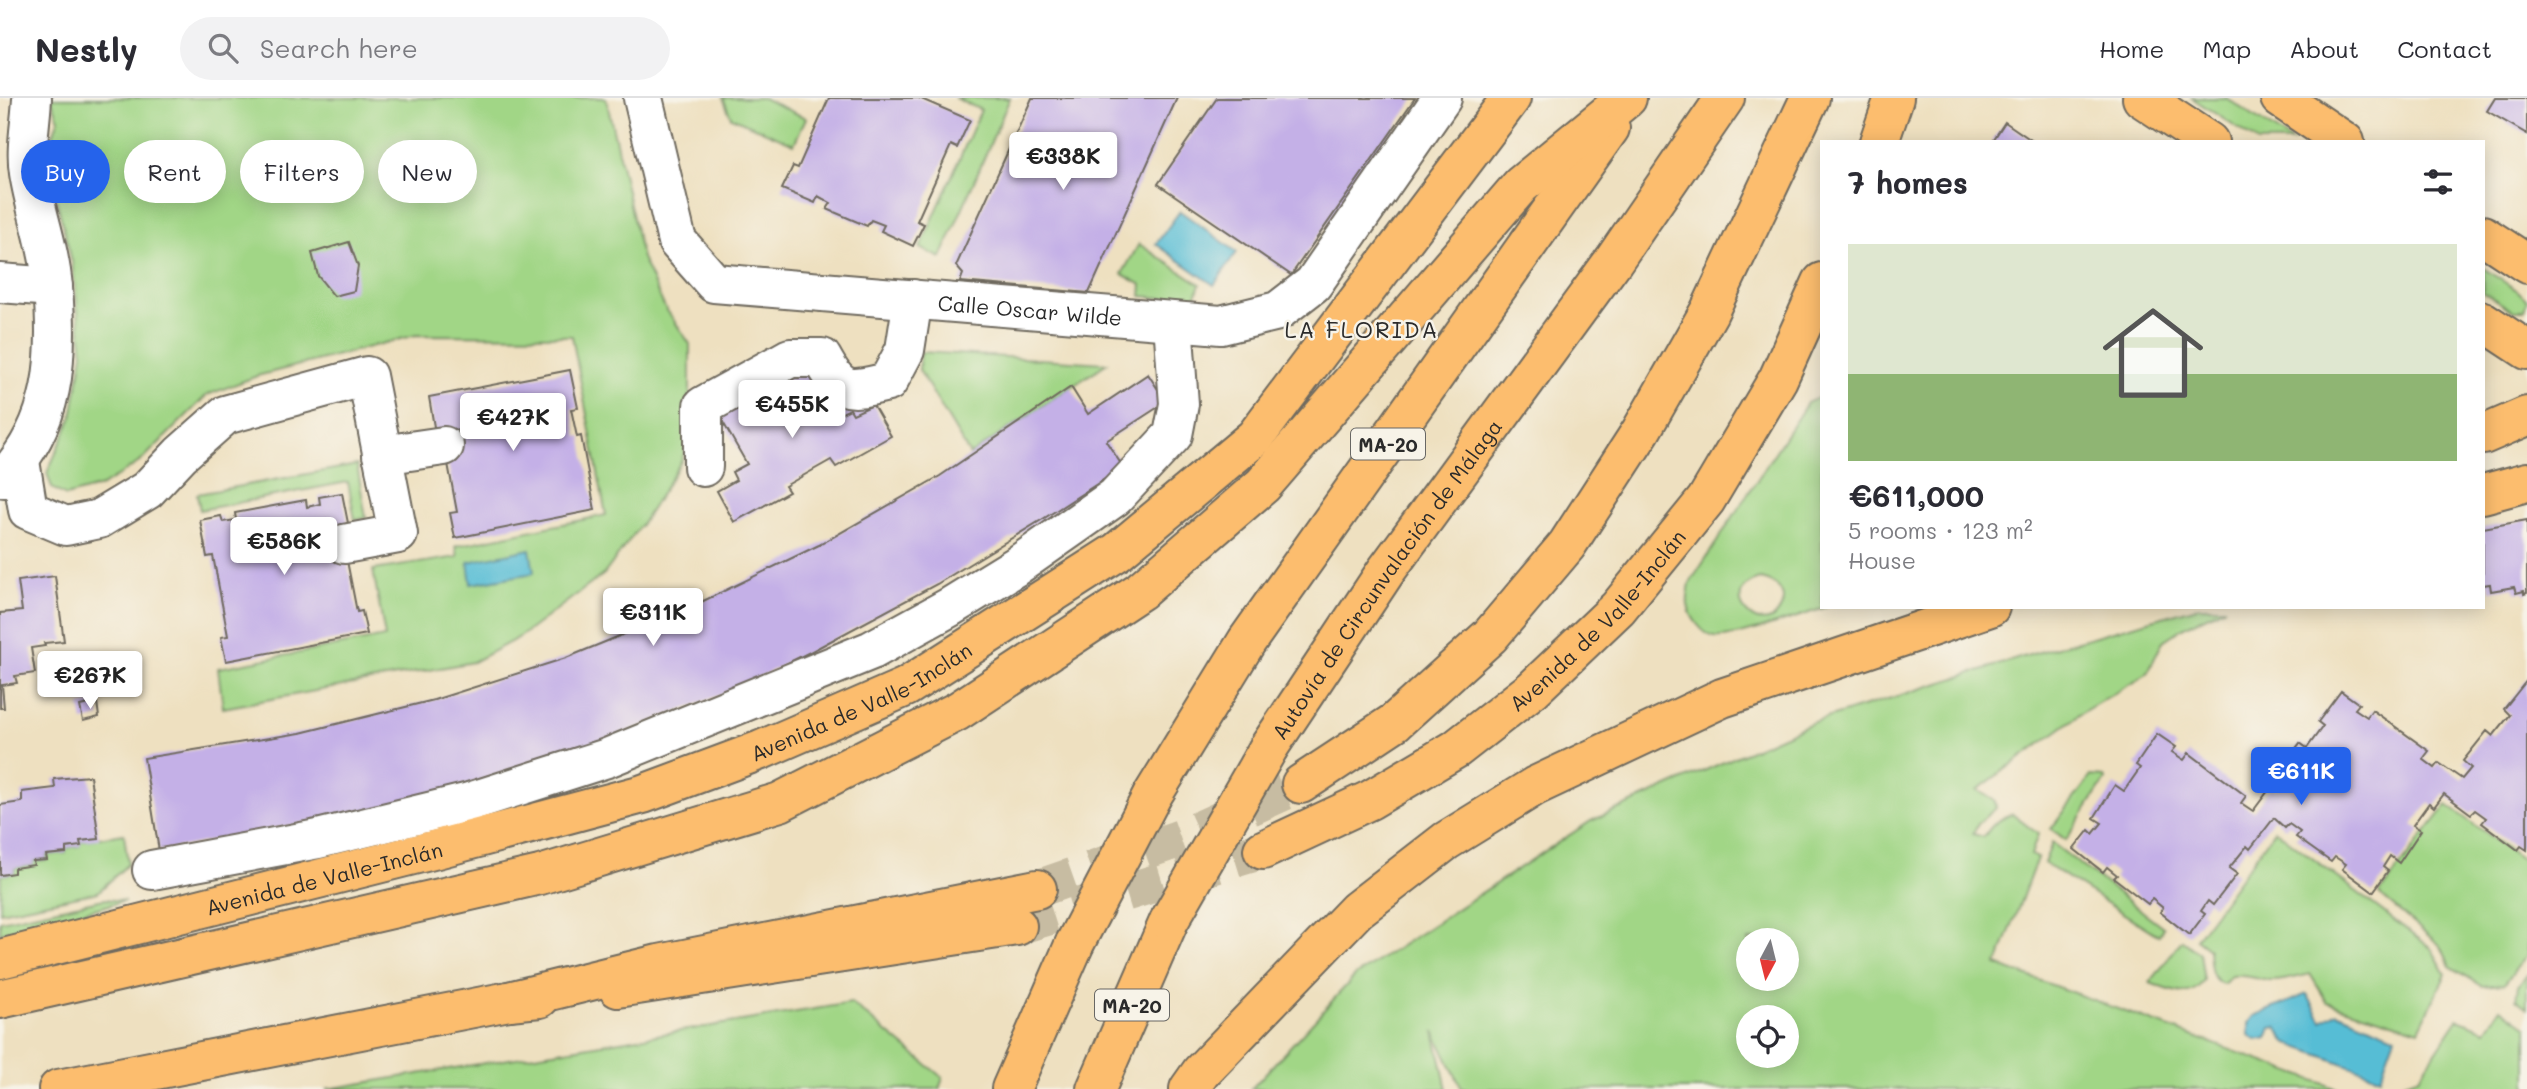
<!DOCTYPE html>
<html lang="en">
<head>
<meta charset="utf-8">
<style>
	body { margin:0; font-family:Mali,sans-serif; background:#f2f2f3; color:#2b2b33; height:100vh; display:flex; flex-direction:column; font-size:26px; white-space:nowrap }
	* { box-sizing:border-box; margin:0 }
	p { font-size:23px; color:#7c7c81 }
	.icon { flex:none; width:38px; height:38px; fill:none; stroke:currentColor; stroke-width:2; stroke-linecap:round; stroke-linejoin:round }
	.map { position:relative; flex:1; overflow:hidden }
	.drawer { position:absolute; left:1820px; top:42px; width:665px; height:469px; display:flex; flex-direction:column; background:#fff; border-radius:0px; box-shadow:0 4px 18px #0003 }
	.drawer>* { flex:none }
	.guide { position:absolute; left:21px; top:42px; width:665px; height:63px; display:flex; gap:14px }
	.needle { width:46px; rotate:187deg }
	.controls { position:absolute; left:1736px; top:830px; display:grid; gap:14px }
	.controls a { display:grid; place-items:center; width:63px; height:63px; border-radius:50%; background:#fff; box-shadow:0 4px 18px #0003; font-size:35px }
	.price { position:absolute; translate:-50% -60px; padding:0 16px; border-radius:7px; background:#fff; color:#222; font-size:23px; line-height:46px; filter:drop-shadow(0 2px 4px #0008) }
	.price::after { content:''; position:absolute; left:50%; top:42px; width:21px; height:16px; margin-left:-10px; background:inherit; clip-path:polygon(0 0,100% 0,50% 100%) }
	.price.selected { background:#2563eb; color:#fff }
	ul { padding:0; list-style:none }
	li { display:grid; align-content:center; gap:14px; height:371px; padding:0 28px }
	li+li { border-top:2px solid #e1e1e2 }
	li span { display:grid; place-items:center; height:217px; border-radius:0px; color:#555 }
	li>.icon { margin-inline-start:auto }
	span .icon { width:126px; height:126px; fill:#fffc; stroke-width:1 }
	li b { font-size:30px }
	h2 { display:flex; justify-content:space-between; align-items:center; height:84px; padding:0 28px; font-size:30px }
	.chip { padding:0 24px; border-radius:32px; background:#fff; box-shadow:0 4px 18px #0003; font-size:24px; line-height:63px }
	.chip.selected { background:#2563eb; color:#fff }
	header { display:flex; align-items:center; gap:42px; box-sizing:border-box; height:98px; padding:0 35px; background:#fff; border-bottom:2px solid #e1e1e2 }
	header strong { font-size:33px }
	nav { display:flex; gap:38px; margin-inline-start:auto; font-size:24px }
	.search { width:490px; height:63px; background:#f2f2f3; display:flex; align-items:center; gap:18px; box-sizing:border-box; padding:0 24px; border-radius:38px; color:#7c7c81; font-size:26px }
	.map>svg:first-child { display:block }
</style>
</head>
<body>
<header>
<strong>Nestly</strong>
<div class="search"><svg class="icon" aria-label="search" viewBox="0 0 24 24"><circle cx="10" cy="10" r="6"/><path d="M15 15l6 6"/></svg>Search here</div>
<nav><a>Home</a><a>Map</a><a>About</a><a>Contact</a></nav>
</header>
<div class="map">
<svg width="2527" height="991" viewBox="0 0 2527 991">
	<rect width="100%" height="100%" fill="#f7f3e8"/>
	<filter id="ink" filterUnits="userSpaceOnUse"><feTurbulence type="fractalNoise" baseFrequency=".0143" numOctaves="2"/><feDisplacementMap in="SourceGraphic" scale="14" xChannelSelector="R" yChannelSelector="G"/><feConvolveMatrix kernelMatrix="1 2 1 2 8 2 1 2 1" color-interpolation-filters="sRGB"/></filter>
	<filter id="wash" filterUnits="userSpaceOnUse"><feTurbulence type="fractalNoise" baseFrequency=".00686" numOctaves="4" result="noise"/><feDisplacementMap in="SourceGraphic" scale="28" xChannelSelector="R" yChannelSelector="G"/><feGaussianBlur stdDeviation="1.57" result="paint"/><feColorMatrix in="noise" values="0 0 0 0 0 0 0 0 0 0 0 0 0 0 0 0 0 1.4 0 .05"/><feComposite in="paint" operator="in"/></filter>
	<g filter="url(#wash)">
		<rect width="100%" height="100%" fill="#eee0c0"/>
		<g fill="#a1d686" stroke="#668058" stroke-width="2" fill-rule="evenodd">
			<polygon points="51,0 606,0 642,160 664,208 690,246 690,318 686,347 682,362 666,388 643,424 604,476 520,539 473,564 223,610 218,570 385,539 373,472 458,459 456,448 606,417 572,238 416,237 257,278 207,297 141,363 102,388 66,398 52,390 47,375 72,319 83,256 72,164 56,100 53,37 59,21"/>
			<polygon points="723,0 763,0 806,20 794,46 731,19"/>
			<polygon points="955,0 1010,0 941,160 920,150 981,12"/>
			<polygon points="2192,0 2226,0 2292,44 2258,44"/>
			<polygon points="1139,146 1200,186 1194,203 1141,198 1142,187 1122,176"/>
			<polygon points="2483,170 2518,193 2527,202 2524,213 2513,213 2483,194"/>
			<polygon points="921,254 1107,265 970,357 919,272"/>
			<path d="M1822,298V509H1827C1805,516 1734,542 1715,539C1703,537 1690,519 1688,507C1687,500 1689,491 1690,485L1807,305ZM1760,481C1775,483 1788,494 1781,510C1764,546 1713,495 1760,481Z"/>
			<polygon points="357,367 366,420 355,422 348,384 200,412 197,396"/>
			<path d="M2197,509H2225L2184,529L2163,543L2147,576L2086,612L1977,692L1995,703L1996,710L1978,725L1973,736L1984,739C1991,727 1999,721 2012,716L2038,736L2031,757L2037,760L1997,867L2338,991H1462L1434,933L1447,991H1251L1355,878L1591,723L1814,624L2036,555ZM1748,842H1787V880H1748ZM1748,919H1787V957H1748Z"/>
			<polygon points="2091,678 2104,679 2105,682 2066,742 2051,731"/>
			<polygon points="2447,707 2527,765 2527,857 2504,886 2482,888 2450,868 2441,848 2379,796"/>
			<path d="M2275,732L2431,850L2446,876L2419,932L2327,904L2310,876C2297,879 2283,884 2270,883C2256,881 2246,876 2231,878L2224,886C2209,883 2210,864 2209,851L2196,841Z"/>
			<polygon points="124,736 128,766 98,794 0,814 1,777 14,775 14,770 33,767 33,763 47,762 46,757 66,755 66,750 80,748 80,743"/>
			<polygon points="2052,745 2163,829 2159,838 2044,765"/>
			<polygon points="104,801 125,803 0,835 0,823"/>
			<path d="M2182,842L2200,856L2204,882C2190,904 2170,892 2150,885Z"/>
			<polygon points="2527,877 2527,910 2516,901 2518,888"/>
			<polygon points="851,905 943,980 939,991 327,991"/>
			<polygon points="2501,910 2527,929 2527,991 2401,991 2403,985 2419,979 2458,921 2486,932"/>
		</g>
		<g fill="#57bdd5" stroke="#417480" stroke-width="2">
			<polygon points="1180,113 1237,154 1214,187 1156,146"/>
			<polygon points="530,451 534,475 471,486 468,464"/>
			<polygon points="2307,896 2322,923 2337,914 2395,938 2380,979 2286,945 2277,929 2271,930 2267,940 2256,942 2249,937 2249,925 2254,918"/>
		</g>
		<g id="blocks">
			<g fill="#c4b0e7">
				<polygon points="829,0 919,0 970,22 957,50 951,47 917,123 924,126 913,148 881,133 884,127 871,122 867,128 827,111 831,105 818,98 815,105 782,91 793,68 798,70"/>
				<polygon points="1032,0 1177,0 1089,195 960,184 963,176 956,168"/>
				<polygon points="1217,0 1415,0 1291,177 1158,86"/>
				<polygon points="2495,0 2527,0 2527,36 2487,13"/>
				<polygon points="2005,24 2034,44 1992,44"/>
				<polygon points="349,144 358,168 354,193 334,198 318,178 312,155"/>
				<polygon points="811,268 838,317 850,311 853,316 873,307 891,338 836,369 831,362 785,388 789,394 734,424 717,393 736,382 732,374 747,366 720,319"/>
				<polygon points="570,272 578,310 571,311 577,339 581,338 595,412 455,440 450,415 457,414 442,333 435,335 429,299"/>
				<polygon points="1148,276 1166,304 1106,343 1123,369 1043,421 937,486 810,554 732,592 599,645 461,689 374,711 159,753 144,660 300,635 434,602 566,560 695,507 819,447 940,378 1071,289 1088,316"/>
				<polygon points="342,395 349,430 341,432 357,514 362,513 367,536 226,563 221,539 228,538 213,458 207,459 200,422 221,418 223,424 236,422 235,415 306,402 307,409 320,406 319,399"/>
				<polygon points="2527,422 2527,495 2524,496 2524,493 2516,495 2514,489 2491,493 2490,486 2483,487 2483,430"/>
				<polygon points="55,478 64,543 44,545 45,548 31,550 35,575 15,578 17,585 2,587 4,610 0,610 0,515 22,513 18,483"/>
				<polygon points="2527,582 2527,752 2521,748 2518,752 2482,725 2486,720 2475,712 2471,716 2444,696 2434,709 2429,705 2413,727 2421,732 2399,765 2390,758 2383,769 2388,773 2373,794 2342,771 2346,766 2335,759 2331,764 2296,739 2300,734 2289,726 2285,730 2274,720 2250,751 2247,748 2229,770 2237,776 2213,807 2208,803 2201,813 2205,816 2189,837 2160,814 2163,810 2152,801 2148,806 2114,780 2117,777 2107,769 2103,774 2074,751 2089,732 2093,736 2102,725 2094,720 2115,687 2124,693 2140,670 2136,667 2157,636 2176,649 2172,654 2184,662 2189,655 2246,698 2241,705 2253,713 2271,689 2277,692 2284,681 2277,676 2300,645 2307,650 2323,628 2318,624 2341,593 2359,606 2355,611 2367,619 2372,612 2429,653 2423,661 2435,670 2439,665 2462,681 2471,670 2463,663 2487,633 2493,638 2510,617 2504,611"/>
				<polygon points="97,604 99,619 83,623 80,608"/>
				<polygon points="90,678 99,741 80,743 81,748 66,750 66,755 46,757 47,762 33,763 34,767 14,770 14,775 0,777 0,707 22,704 22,694 55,690 54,681"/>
			</g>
		</g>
	</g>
	<g filter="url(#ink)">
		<use href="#blocks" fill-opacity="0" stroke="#6f6a5f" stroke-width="2"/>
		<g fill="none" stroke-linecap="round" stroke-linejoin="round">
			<polyline stroke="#c7bca2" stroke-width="38" stroke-dasharray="38 19" stroke-linecap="butt" points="1017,828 1263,752"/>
			<polyline stroke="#c7bca2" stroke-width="38" stroke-dasharray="38 19" stroke-linecap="butt" points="1037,791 1181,740 1301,686"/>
			<defs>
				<g id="minor">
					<path id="s1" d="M643,0L677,143L714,185L1221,227L1278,213L1313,186L1442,0"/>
					<polyline points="0,185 53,189"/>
					<polyline points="382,357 444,348"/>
					<polyline points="20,363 28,412 66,428 99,421 147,392 181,356 225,317 367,278 398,436 344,446"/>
					<path d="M703,369V308L790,260H822C843,298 850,292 888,284L905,252L913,201"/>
					<path d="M4,380C55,326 59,261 53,190C50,151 35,113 29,75C25,51 31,24 32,0"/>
					<polyline points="152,772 318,741 466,705 607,660 872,552 950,509 1015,469 1115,399 1173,337 1179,306 1173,224"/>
				</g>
				<g id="major">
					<polyline points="2142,0 2209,44"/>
					<polyline points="2280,0 2345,44"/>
					<polyline points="1879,44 1894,0"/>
					<polyline points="2483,137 2527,166"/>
					<polyline points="2483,223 2527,252"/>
					<path id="s2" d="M1263,752L1370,702L1456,651L1533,591L1618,510L1706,402L1778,281L1822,184"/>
					<path id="s3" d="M0,861L437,751L643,696L761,652L906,589L1117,454L1255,339L1511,0"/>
					<polyline points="618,890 1017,828"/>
					<polyline points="58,991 509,903 540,900"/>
				</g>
				<g id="highway">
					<polyline points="2483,337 2527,318"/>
					<polyline points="2483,396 2527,384"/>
					<path id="s4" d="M1269,649L1386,473L1614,162L1725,0"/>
					<polyline points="1301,686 1395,624 1490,538 1567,447 1641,333 1709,214 1810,0"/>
					<polyline points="1152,698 1247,543 1610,30"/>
					<polyline points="0,901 540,777 780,704 958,613 1140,493 1263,387 1521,87 1627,0"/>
					<polyline points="509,903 659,866 1037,791"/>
					<polyline points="1011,991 1075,845"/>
					<polyline points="1096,991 1169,823"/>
					<polyline points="1189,991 1201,974 1357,812 1446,743 1535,688 1722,600 1990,509"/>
				</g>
			</defs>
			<use href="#minor" stroke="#6f6a5f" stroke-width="42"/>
			<use href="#major" stroke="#6f6a5f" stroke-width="42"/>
			<use href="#highway" stroke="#6f6a5f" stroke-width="42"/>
			<use href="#minor" stroke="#fff" stroke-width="38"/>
			<use href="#major" stroke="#fcbd6e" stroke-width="38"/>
			<use href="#highway" stroke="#fcbd6e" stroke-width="38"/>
			<defs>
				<g id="highway-bridge">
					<polyline points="1169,823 1269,649"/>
					<polyline points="1075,845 1152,698"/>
				</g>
			</defs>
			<use href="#highway-bridge" stroke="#6f6a5f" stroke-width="42" stroke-linecap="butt"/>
			<use href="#highway-bridge" stroke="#fcbd6e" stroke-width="38"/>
		</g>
	</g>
	<g text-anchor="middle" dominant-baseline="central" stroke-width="5" stroke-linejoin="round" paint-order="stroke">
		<g fill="#f7f3e8" stroke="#686764" stroke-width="2">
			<rect x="1351" y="330.5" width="74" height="31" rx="5"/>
			<rect x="1095" y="891.5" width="74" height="31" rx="5"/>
		</g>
		<g font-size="19" font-weight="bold" fill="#2b2b2b">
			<text x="1388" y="346">MA-20</text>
			<text x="1132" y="907">MA-20</text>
		</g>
		<g font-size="21" fill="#2b2b2b" stroke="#f7f3e8">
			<text stroke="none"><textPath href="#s1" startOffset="520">Calle Oscar Wilde</textPath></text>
			<text stroke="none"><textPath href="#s4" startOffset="205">Autovía de Circunvalación de Málaga</textPath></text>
			<text stroke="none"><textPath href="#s2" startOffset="410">Avenida de Valle-Inclán</textPath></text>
			<text stroke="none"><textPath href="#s3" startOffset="901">Avenida de Valle-Inclán</textPath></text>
			<text stroke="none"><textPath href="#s3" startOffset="334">Avenida de Valle-Inclán</textPath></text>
		</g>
		<g font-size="23" letter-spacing="2" fill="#2b2b2b" stroke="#f7f3e8">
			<text x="1362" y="231">LA FLORIDA</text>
		</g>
	</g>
</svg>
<div class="controls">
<a><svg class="needle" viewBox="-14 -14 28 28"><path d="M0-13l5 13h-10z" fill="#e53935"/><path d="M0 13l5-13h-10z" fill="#7c7c81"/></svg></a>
<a><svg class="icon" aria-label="locate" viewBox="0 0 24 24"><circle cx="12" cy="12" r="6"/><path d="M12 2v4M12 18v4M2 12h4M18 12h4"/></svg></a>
</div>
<b class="price" style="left:1063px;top:94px">€338K</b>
<b class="price" style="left:792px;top:342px">€455K</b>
<b class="price" style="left:513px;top:355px">€427K</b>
<b class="price" style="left:284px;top:479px">€586K</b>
<b class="price" style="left:653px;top:550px">€311K</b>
<b class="price" style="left:90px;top:613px">€267K</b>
<b class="price selected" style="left:2301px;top:709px">€611K</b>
<div class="guide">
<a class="chip selected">Buy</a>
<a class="chip">Rent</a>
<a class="chip">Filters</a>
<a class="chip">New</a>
</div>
<section class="drawer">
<h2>7 homes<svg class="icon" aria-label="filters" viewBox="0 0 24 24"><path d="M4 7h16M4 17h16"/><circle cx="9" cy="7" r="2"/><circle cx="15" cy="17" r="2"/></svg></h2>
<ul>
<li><span style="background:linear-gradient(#dfe7d0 60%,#8fb573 0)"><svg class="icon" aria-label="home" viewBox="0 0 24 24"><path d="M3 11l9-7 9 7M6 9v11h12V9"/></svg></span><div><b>€611,000</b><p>5 rooms · 123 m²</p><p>House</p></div></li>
</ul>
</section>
</div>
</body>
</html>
